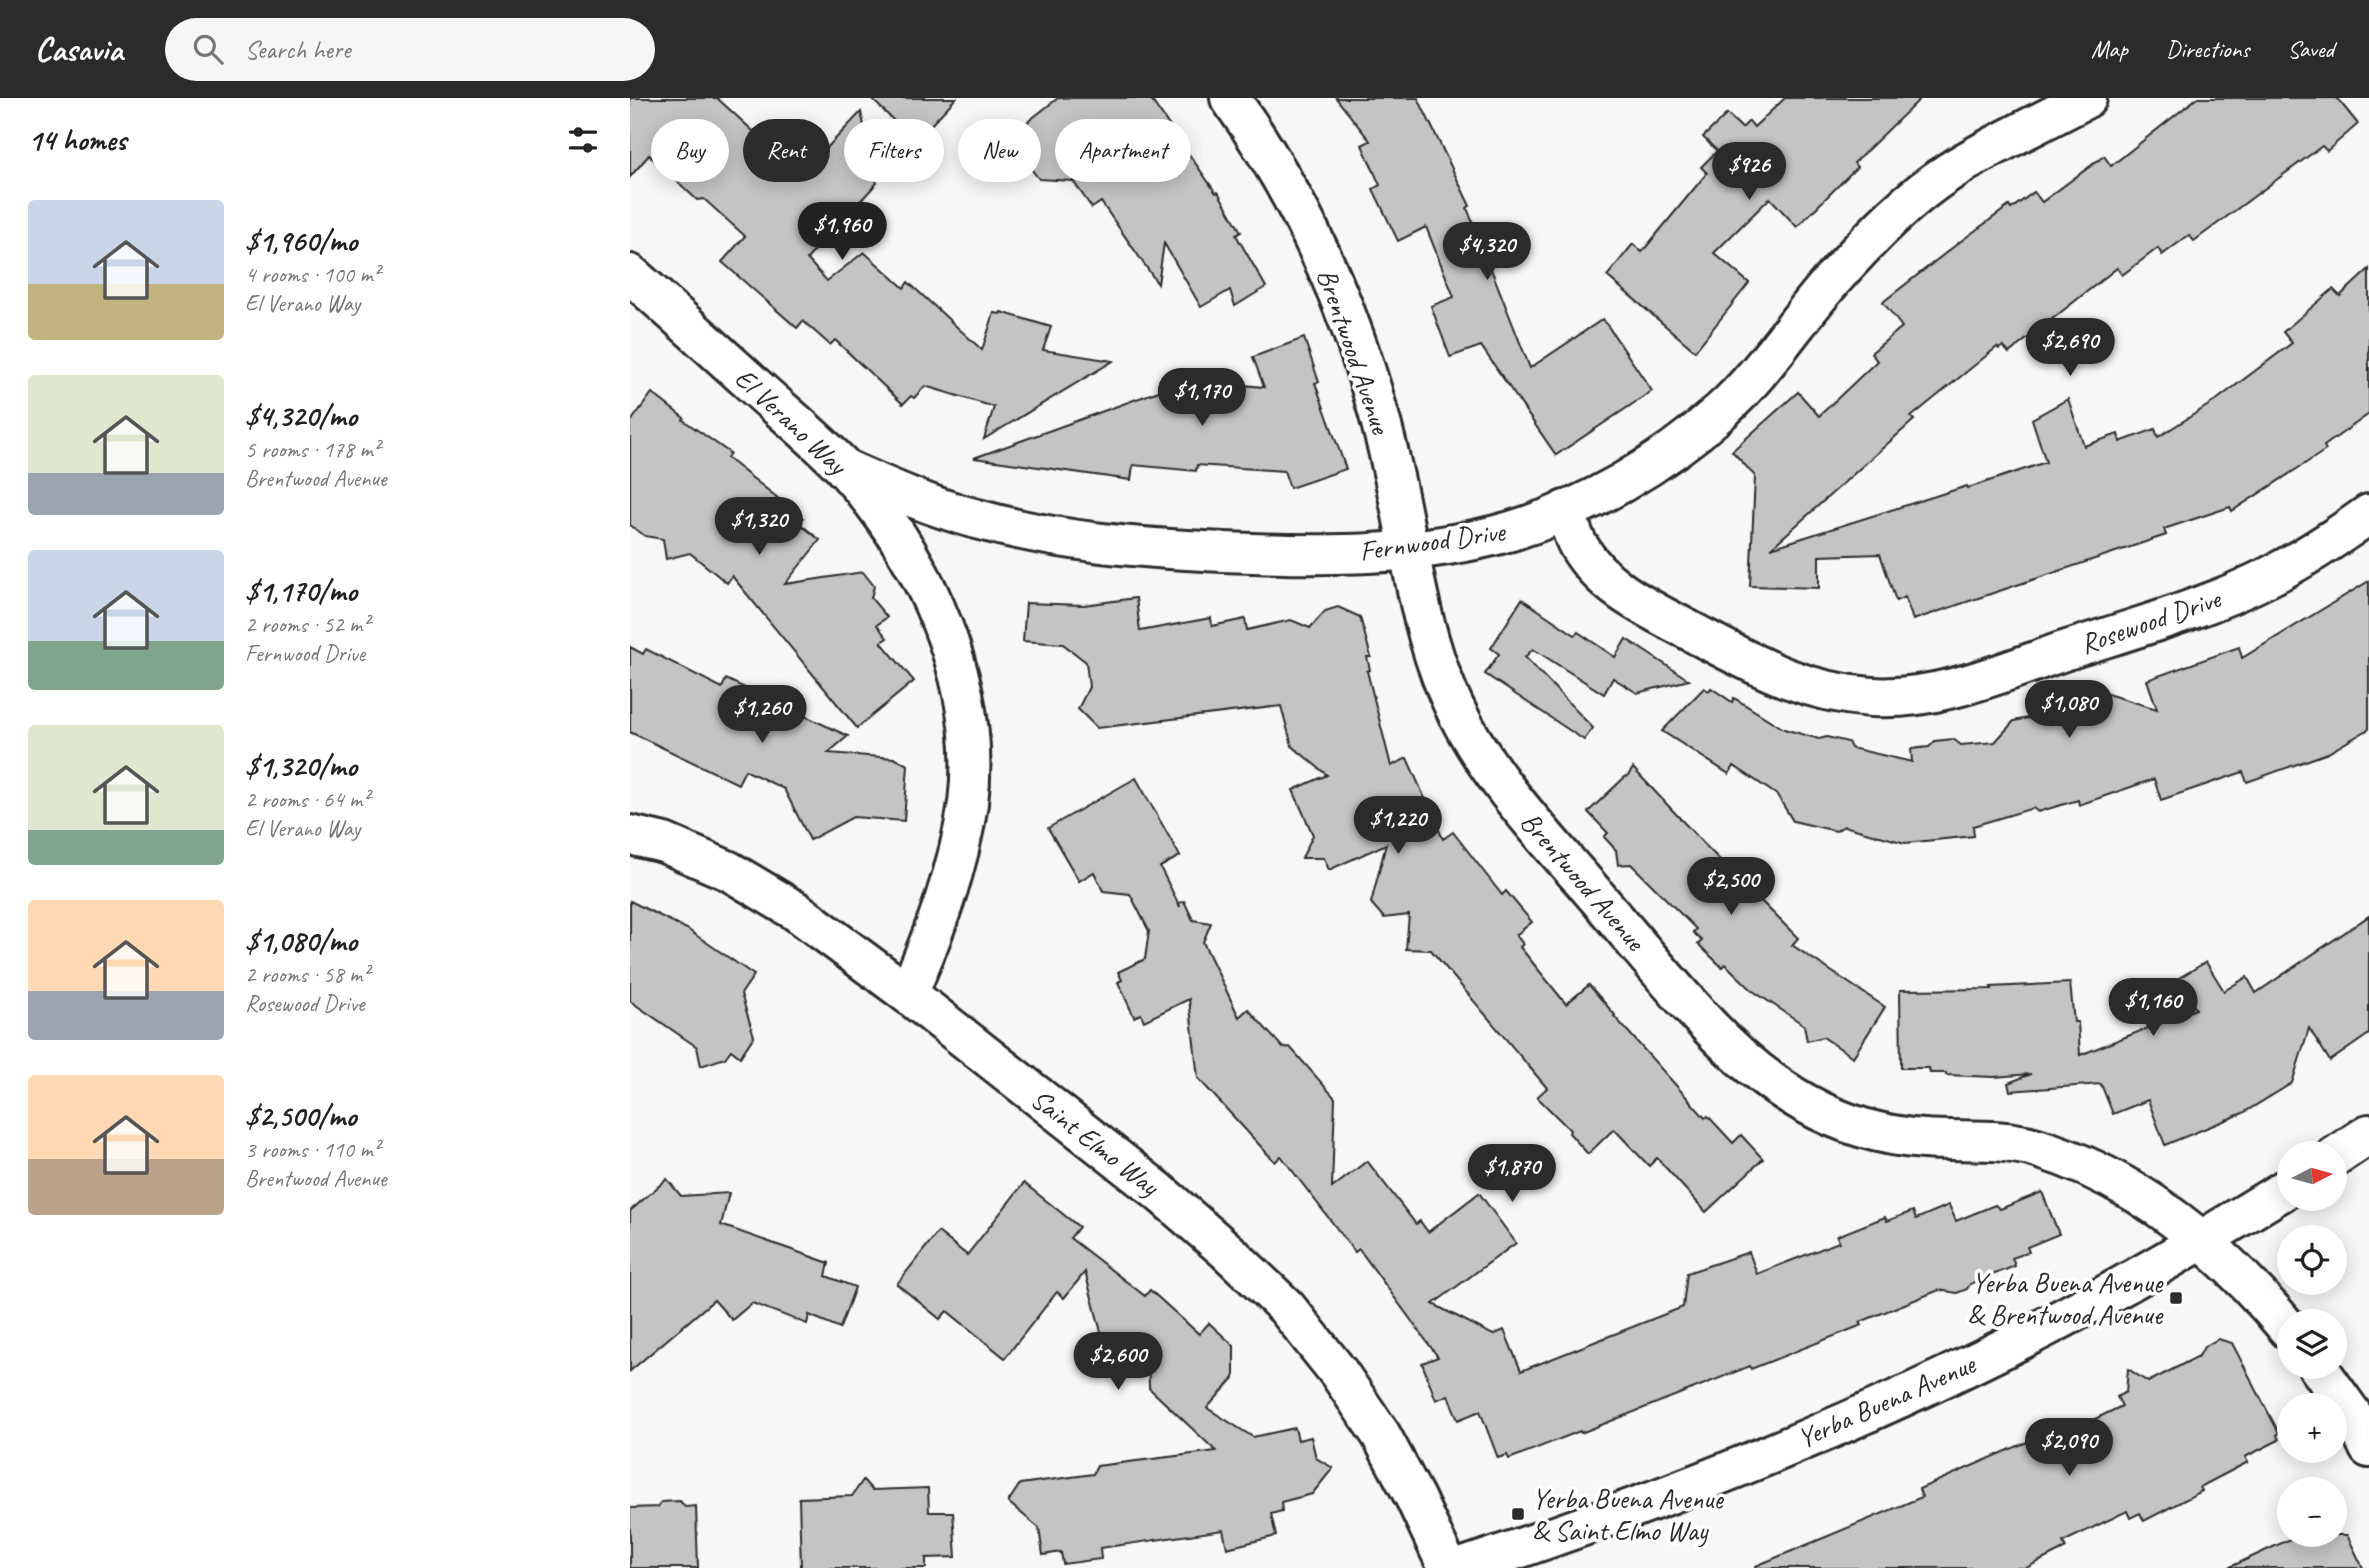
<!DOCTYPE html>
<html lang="en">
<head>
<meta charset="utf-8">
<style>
	body { margin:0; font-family:Caveat,sans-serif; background:#f6f6f6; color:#222; height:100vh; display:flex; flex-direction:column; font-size:26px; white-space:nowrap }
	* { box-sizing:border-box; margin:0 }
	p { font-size:23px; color:#767676 }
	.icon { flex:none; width:38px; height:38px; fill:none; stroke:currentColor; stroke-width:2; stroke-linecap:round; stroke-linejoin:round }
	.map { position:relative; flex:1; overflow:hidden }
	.side { display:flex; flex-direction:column; background:#fff; width:630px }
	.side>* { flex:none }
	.hud { position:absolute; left:21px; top:21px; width:665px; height:63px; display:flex; gap:14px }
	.needle { width:46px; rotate:84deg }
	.controls { position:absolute; left:1647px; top:1043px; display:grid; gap:14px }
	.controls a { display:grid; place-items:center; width:70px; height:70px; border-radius:50%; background:#fff; box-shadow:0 4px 18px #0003; font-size:35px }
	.price { position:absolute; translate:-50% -60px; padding:0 16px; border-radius:24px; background:#2b2b2b; color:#fff; font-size:23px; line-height:46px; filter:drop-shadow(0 2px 4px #0008) }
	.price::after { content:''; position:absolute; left:50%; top:42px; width:21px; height:16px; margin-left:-10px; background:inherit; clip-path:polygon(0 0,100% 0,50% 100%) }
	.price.on { background:#222; color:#fff }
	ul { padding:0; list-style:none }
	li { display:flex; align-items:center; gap:21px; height:175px; padding:0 28px }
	li span { display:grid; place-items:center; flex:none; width:196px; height:140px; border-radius:7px; color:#555 }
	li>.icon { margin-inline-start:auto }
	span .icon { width:84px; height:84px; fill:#fffc; stroke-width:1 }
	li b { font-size:30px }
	h2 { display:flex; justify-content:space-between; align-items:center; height:84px; padding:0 28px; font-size:30px }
	.tag { padding:0 24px; border-radius:32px; background:#fff; box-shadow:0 4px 18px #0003; font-size:24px; line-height:63px }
	.tag.on { background:#2b2b2b; color:#fff }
	header { display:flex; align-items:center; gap:42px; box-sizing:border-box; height:98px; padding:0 35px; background:#2b2b2b; color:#fff }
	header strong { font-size:33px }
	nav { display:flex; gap:38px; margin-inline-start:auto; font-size:24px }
	.search { width:490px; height:63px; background:#f6f6f6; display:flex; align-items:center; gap:18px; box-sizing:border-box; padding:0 24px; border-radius:38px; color:#767676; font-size:26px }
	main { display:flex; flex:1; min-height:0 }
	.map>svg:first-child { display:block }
</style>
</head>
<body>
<header>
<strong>Casavia</strong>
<div class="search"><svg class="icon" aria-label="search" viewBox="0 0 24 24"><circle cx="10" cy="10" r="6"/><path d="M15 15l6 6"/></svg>Search here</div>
<nav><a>Map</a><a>Directions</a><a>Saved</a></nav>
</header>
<main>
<section class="side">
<h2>14 homes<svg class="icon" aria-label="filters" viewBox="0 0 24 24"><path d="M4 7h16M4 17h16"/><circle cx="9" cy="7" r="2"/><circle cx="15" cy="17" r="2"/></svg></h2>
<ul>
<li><span style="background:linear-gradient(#c9d6e8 60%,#c2b280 0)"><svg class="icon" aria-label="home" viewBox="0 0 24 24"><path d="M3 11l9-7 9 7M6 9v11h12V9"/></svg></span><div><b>$1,960/mo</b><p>4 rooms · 100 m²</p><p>El Verano Way</p></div></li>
<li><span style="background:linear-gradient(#dfe7d0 70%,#9aa5b1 0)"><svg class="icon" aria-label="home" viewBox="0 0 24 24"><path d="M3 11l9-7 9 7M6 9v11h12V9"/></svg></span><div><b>$4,320/mo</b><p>5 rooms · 178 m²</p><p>Brentwood Avenue</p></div></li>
<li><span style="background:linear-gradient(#c9d6e8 65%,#7fa58c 0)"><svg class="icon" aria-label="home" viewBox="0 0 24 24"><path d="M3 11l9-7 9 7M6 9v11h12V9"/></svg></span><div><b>$1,170/mo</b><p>2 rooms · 52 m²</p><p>Fernwood Drive</p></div></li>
<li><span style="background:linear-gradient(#dfe7d0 75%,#7fa58c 0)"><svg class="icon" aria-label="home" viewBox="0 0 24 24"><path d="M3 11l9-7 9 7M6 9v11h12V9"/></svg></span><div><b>$1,320/mo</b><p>2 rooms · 64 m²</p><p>El Verano Way</p></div></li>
<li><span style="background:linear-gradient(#ffd9b3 65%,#9aa5b1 0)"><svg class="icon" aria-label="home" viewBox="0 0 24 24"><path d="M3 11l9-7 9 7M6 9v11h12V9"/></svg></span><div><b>$1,080/mo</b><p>2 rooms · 58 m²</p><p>Rosewood Drive</p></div></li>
<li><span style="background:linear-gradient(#ffd9b3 60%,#b9a48a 0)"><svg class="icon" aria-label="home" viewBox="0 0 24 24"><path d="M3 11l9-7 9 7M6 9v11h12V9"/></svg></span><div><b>$2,500/mo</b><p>3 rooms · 110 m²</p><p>Brentwood Avenue</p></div></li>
</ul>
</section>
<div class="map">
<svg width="1739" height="1470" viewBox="0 0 1739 1470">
	<rect width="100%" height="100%" fill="#f7f7f7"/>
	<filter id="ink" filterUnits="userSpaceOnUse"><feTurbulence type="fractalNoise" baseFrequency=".0143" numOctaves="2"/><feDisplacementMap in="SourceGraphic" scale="14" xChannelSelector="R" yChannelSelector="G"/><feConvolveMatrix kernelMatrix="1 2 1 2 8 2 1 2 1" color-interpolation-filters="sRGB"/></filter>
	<g filter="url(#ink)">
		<g fill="#c4c4c4" stroke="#2b2b2b" stroke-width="2">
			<polygon points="0,0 87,0 171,77 231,14 247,85 177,161 197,183 234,154 274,190 278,184 352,252 364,215 370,216 371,214 421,229 413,252 483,263 354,341 364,309 295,288 284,300 281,298 273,306 205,242 200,247 173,223 167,230 92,164 115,138 74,101 67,102 19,57 0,79"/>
			<polygon points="241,0 326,0 285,44"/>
			<polygon points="428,0 520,0 586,95 588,94 611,134 606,137 636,189 605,208 600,192 571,209 534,145 528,186 471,104 462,110 443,83 409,81 377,40"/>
			<polygon points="706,0 788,0 840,108 837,110 900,270 973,221 1022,293 926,357 851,248 820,259 801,208 824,199 796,129 768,143 743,91 750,87 732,47 740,43"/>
			<polygon points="1155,0 1291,0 1224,65 1227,69 1167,129 1140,100 1084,155 1119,185 1065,253 977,178 1003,146 1012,154 1077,75 1071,69 1087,53 1073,39 1097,16 1112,30 1119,23 1124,29"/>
			<polygon points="1567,0 1707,0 1728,26 1697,53 1692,48 1564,143 1559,137 1532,157 1528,150 1492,177 1487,170 1379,255 1373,248 1369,251 1367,249 1281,319 1284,322 1141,450 1337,388 1338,390 1416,364 1402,321 1438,301 1454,348 1488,336 1490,344 1525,331 1528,339 1585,303 1662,245 1653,234 1703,191 1710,198 1739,171 1739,316 1694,348 1696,352 1602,413 1600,409 1534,431 1536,437 1283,522 1275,499 1266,503 1250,456 1189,458 1189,490 1120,488 1125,378 1102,353 1168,294 1189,318 1247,263 1241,255 1272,229 1253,204 1331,143 1379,108 1381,111 1404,94 1412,104 1474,58 1481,68"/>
			<polygon points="674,240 689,284 685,285 716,371 660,390 654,373 567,367 566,373 503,367 501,382 344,360 559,282 634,289 623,259"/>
			<polygon points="22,295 54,320 53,322 100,355 97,360 173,420 169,425 190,442 155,486 233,474 244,488 241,500 257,519 247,527 257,540 251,544 284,583 227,630 102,478 97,485 60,455 36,461 33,441 15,438 0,427 0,325"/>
			<polygon points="1739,483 1739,631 1698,655 1617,684 1613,674 1531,702 1524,681 1449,707 1448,702 1408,714 1403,710 1343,728 1344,738 1275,745 1214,728 1206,733 1163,723 1147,697 1104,668 1099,676 1032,633 1074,590 1079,593 1081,590 1102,604 1104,600 1154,631 1189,641 1197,639 1218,644 1221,650 1282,664 1281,651 1299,649 1305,643 1323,641 1331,647 1365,644 1384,623 1398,620 1421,626 1444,617 1460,600 1474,595 1527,611 1517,582 1609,549 1612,560"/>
			<polygon points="506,500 510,533 581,520 582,528 615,521 617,532 661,522 680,530 695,513 708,509 730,519 741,559 737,559 740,572 737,573 761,668 777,660 813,741 823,734 872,797 876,793 902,824 886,837 893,846 890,849 936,906 959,887 985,917 984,918 1075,1020 1078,1018 1103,1045 1111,1037 1133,1061 1076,1114 1027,1060 1019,1068 984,1031 958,1056 939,1035 940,1032 907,999 917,990 801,852 776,851 779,817 754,820 741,805 756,746 699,772 694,760 672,760 683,737 663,692 697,677 662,648 651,608 467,630 448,611 459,589 456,564 433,546 393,543 396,505 454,507"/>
			<polygon points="892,501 945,537 948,534 985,559 996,541 1059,582 1007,595 983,580 974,596 903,551 895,559 963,630 954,642 855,576 869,556 861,550"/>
			<polygon points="0,549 13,556 16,551 92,590 96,581 218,638 198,655 264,660 278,667 274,723 223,719 180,742 154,691 115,672 108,686 0,634"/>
			<polygon points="1003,670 1073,745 1168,840 1162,847 1255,909 1223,959 1193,939 1177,943 1174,927 1123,893 1095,866 1092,869 1068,846 1072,843 1063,834 1066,831 1001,766 988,767 986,752 974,739 978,735 958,714 996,678 997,679"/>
			<polygon points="506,680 550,758 530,769 550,809 549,805 554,803 563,822 581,825 573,844 609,919 618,911 653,950 660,949 705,1000 702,1090 737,1063 786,1126 790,1123 798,1134 849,1095 886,1145 803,1206 863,1237 874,1232 891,1273 1053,1209 1057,1175 1119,1154 1127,1176 1209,1144 1207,1138 1255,1119 1257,1123 1283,1113 1286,1121 1319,1107 1326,1123 1365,1107 1370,1111 1412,1094 1429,1136 1397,1149 1399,1154 1382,1160 1385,1168 1340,1186 1337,1191 1327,1195 1309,1192 1230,1224 1232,1227 1121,1271 1120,1268 951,1335 950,1333 879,1361 877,1357 868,1360 850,1313 828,1322 818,1297 806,1302 792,1265 808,1259 729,1151 725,1154 651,1058 645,1064 568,980 559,901 514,923 511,916 504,919 488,884 492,882 488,874 515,861 519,833 500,796 473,793 464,774 449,783 418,730"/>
			<polygon points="0,803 57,831 124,877 111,896 124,938 110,959 101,952 95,960 71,968 67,949 0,903"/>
			<polygon points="1739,818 1739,936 1700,963 1679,930 1662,985 1613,1015 1535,1047 1518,1002 1483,1016 1471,986 1380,993 1378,985 1401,976 1364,979 1316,977 1316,975 1300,975 1299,970 1271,970 1270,892 1362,891 1361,889 1440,885 1444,924 1448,924 1450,957 1566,911 1547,881 1576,864 1594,893 1617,879 1626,895"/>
			<polygon points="37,1081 51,1098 99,1095 91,1127 199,1165 196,1178 225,1189 210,1230 179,1217 177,1226 122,1205 102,1222 84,1202 0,1273 0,1113"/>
			<polygon points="394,1085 449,1129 440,1140 515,1198 520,1192 569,1236 579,1225 604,1248 604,1280 577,1310 623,1339 665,1330 668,1342 681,1339 686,1360 703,1370 682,1396 651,1404 652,1413 641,1416 646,1438 597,1450 593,1432 470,1450 471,1461 433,1466 431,1454 413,1457 409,1430 378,1404 390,1386 463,1376 467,1368 586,1353 519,1290 518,1252 488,1262 475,1249 455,1174 434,1200 427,1194 375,1260 317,1213 310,1221 267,1186 308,1134 337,1157"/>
			<polygon points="1588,1241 1602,1245 1649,1335 1647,1337 1649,1342 1615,1359 1618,1364 1570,1389 1572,1393 1514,1423 1510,1415 1500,1420 1497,1413 1433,1444 1436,1450 1396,1470 1126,1470 1126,1468 1292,1399 1289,1391 1406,1340 1409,1348 1492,1308 1487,1299 1496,1294 1498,1271 1518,1284 1569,1258 1574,1249"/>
			<polygon points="233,1382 242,1392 298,1390 299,1414 323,1414 326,1459 296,1460 296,1470 171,1470 169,1400 222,1398"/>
			<polygon points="50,1403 55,1409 66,1408 68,1470 0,1470 0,1410 28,1409 31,1404"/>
			<polygon points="1669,1437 1717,1437 1733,1470 1598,1470"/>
		</g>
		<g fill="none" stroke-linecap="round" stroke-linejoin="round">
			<defs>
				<g id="minor">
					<path d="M600,0C682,115 736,246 765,383C781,455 789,527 818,595C851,673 913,736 967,799C1003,841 1038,885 1076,925C1136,989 1205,1035 1294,1041C1332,1044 1370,1039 1407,1050C1509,1081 1592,1151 1659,1232"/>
					<path d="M0,176C40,211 79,247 118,282C150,312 186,340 216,372C294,457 353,586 338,705C329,771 304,835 278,896"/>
					<path d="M215,371C258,390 301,409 347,421C427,444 510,450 593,454C689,458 788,460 881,433C957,410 1031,367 1090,314C1138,271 1170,215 1214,169C1245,135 1280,99 1319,74C1363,46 1411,25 1457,0"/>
					<path d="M935,412C939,423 942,436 948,447C974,492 1020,511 1064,535C1125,567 1171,594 1242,599C1307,603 1371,575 1431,554C1501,531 1575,511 1640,478C1676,460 1707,439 1739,416"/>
					<polyline points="0,737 34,745 99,773 166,813 278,896 528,1093 597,1153 656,1209 709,1275 751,1337 785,1400 818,1470"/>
					<polyline points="1704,1059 1739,1036"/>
					<polyline points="1688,1269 1726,1322 1739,1350"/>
					<path d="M831,1470C1029,1405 1226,1327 1412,1231C1496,1188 1578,1139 1659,1089"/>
				</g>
			</defs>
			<use href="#minor" stroke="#2b2b2b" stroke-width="44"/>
			<use href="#minor" stroke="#fff" stroke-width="38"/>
		</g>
	</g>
	<g fill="#2b2b2b" stroke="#fff" stroke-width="2.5">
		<rect x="1539" y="1193" width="14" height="14" rx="3.5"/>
		<rect x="881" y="1409" width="14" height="14" rx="3.5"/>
	</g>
	<g text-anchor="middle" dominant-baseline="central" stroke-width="7" stroke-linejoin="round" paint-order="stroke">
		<g font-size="28" fill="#2b2b2b" stroke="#fff">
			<text transform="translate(724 253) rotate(71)">Brentwood Avenue</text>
			<text transform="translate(161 323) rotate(43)">El Verano Way</text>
			<text transform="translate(802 443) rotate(-8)">Fernwood Drive</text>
			<text transform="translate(1520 523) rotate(-19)">Rosewood Drive</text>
			<text transform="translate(953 783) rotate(49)">Brentwood Avenue</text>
			<text transform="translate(465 1044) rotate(38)">Saint Elmo Way</text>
			<text transform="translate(1256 1303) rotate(-24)">Yerba Buena Avenue</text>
		</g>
		<g font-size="28" fill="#2b2b2b" stroke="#fff" text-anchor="end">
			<text x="1532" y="1184">Yerba Buena Avenue<tspan x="1532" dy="32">&amp; Brentwood Avenue</tspan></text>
			<text x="902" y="1400" text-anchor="start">Yerba Buena Avenue<tspan x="902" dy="32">&amp; Saint Elmo Way</tspan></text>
		</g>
	</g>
</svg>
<div class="controls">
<a><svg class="needle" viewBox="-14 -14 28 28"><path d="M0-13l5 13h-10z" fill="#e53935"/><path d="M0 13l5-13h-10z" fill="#767676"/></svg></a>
<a><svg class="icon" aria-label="locate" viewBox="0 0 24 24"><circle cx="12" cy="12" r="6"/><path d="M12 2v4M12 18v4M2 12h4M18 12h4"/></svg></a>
<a><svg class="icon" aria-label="layers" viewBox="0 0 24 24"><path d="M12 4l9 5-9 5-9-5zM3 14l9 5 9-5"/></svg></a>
<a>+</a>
<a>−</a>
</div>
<b class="price" style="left:1119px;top:104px">$926</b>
<b class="price on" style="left:212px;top:164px">$1,960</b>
<b class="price" style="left:857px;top:184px">$4,320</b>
<b class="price" style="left:1440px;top:280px">$2,690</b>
<b class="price" style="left:572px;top:330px">$1,170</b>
<b class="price" style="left:129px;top:459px">$1,320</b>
<b class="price" style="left:1439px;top:642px">$1,080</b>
<b class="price" style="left:132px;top:647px">$1,260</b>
<b class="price" style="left:768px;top:758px">$1,220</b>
<b class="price" style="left:1101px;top:819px">$2,500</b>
<b class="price" style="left:1523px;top:940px">$1,160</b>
<b class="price" style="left:882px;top:1106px">$1,870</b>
<b class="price" style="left:488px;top:1294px">$2,600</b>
<b class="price" style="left:1439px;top:1380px">$2,090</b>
<div class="hud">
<a class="tag">Buy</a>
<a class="tag on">Rent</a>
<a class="tag">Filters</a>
<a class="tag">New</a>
<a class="tag">Apartment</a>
</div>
</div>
</main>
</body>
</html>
